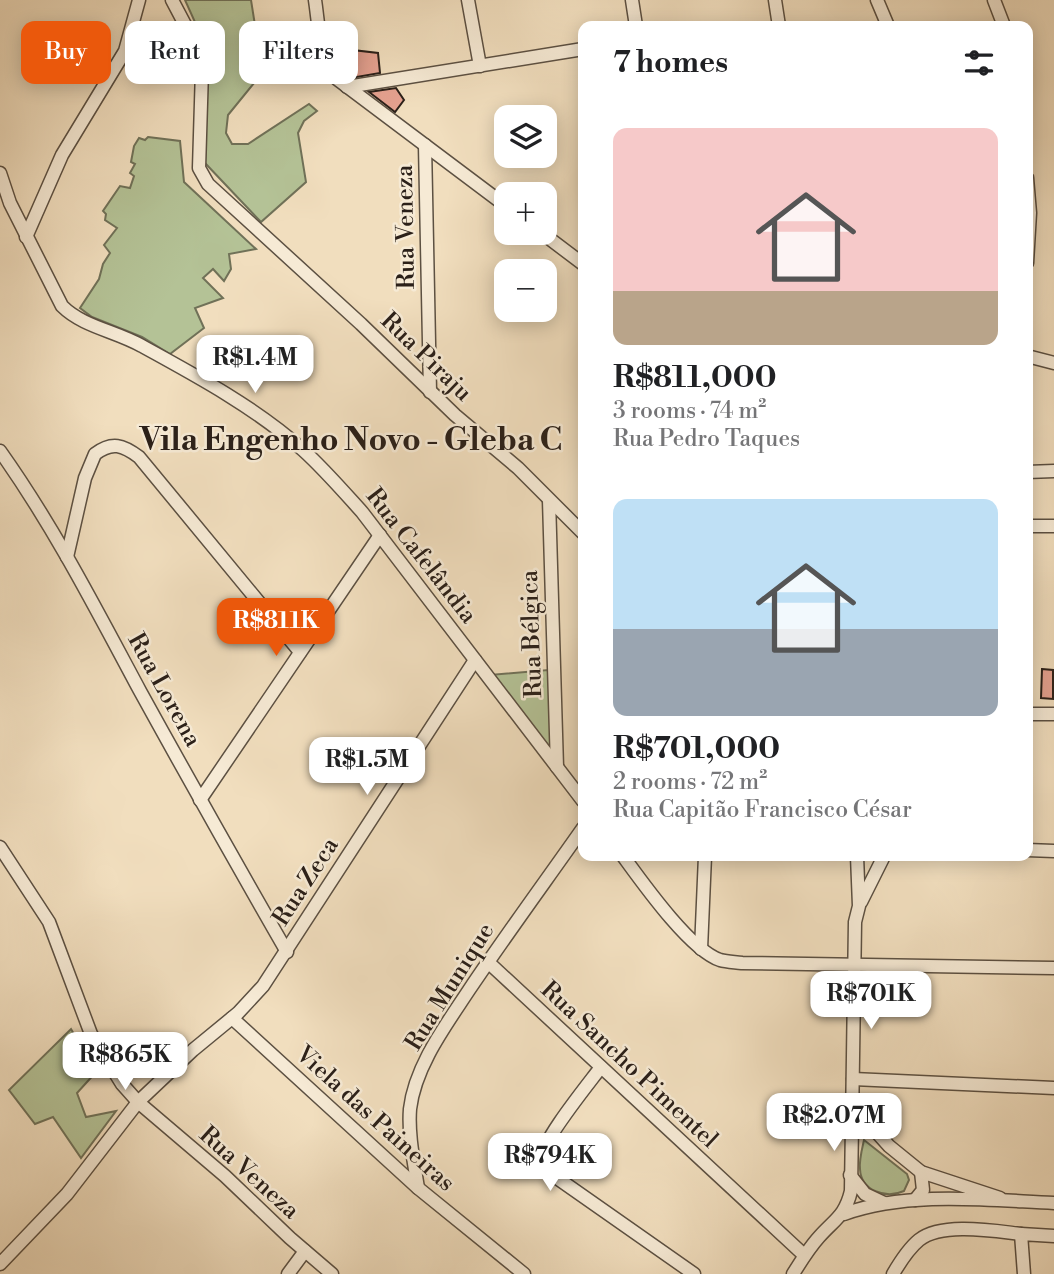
<!DOCTYPE html>
<html lang="en">
<head>
<meta charset="utf-8">
<style>
	body { margin:0; font-family:"Libre Bodoni",serif; background:#f2f2f2; color:#202124; height:100vh; display:flex; flex-direction:column; font-size:26px; white-space:nowrap }
	* { box-sizing:border-box; margin:0 }
	p { font-size:23px; color:#757577 }
	.icon { flex:none; width:38px; height:38px; fill:none; stroke:currentColor; stroke-width:2; stroke-linecap:round; stroke-linejoin:round }
	.map { position:relative; flex:1; overflow:hidden }
	.panel { position:absolute; left:578px; top:21px; width:455px; height:840px; display:flex; flex-direction:column; background:#fff; border-radius:14px; box-shadow:0 4px 18px #0003 }
	.panel>* { flex:none }
	.guide { position:absolute; left:21px; top:21px; width:452px; height:63px; display:flex; gap:14px }
	.controls { position:absolute; left:494px; top:105px; display:grid; gap:14px }
	.controls a { display:grid; place-items:center; width:63px; height:63px; border-radius:14px; background:#fff; box-shadow:0 4px 18px #0003; font-size:35px }
	.price { position:absolute; translate:-50% -60px; padding:0 16px; border-radius:14px; background:#fff; color:#222; font-size:23px; line-height:46px; filter:drop-shadow(0 2px 4px #0008) }
	.price::after { content:''; position:absolute; left:50%; top:42px; width:21px; height:16px; margin-left:-10px; background:inherit; clip-path:polygon(0 0,100% 0,50% 100%) }
	.price.current { background:#ea580c; color:#fff }
	ul { padding:0; list-style:none }
	li { display:grid; align-content:center; gap:14px; height:371px; padding:0 35px }
	li span { display:grid; place-items:center; height:217px; border-radius:14px; color:#555 }
	li>.icon { margin-inline-start:auto }
	span .icon { width:126px; height:126px; fill:#fffc; stroke-width:1 }
	li b { font-size:30px }
	h2 { display:flex; justify-content:space-between; align-items:center; height:84px; padding:0 35px; font-size:30px }
	.tag { padding:0 24px; border-radius:14px; background:#fff; box-shadow:0 4px 18px #0003; font-size:24px; line-height:63px }
	.tag.current { background:#ea580c; color:#fff }
	.map>svg:first-child { display:block }
</style>
</head>
<body>
<div class="map">
<svg width="1054" height="1274" viewBox="0 0 1054 1274">
	<rect width="100%" height="100%" fill="#f1debe"/>
	<filter id="stains"><feTurbulence type="fractalNoise" baseFrequency=".00286" numOctaves="4"/><feColorMatrix values="0 0 0 0 .2 0 0 0 0 .09 0 0 0 0 .02 0 0 0 .5 -.17"/></filter>
	<radialGradient id="worn" r=".72"><stop offset=".6" stop-color="#630" stop-opacity="0"/><stop offset="1" stop-color="#630" stop-opacity=".3"/></radialGradient>
	<g fill="#b4c296" stroke="#707158" stroke-width="2">
		<polygon points="185,0 251,0 257,38 268,66 228,115 226,133 232,144 248,144 309,104 317,111 304,121 298,133 306,182 261,222 205,163 208,51"/>
		<polygon points="148,137 180,141 184,182 256,249 229,254 231,269 224,281 213,269 203,278 223,298 195,308 204,328 170,354 142,337 92,317 80,308 99,279 103,264 110,253 104,245 117,228 105,220 106,214 103,211 120,186 130,188 134,176 130,173 135,164 131,162 134,146 139,138 145,140"/>
		<polygon points="548,670 555,761 489,675"/>
		<polygon points="71,1029 96,1072 77,1093 86,1117 116,1111 81,1158 53,1117 35,1124 9,1090"/>
		<path d="M864,1140L907,1174L909,1180L904,1191C886,1199 861,1191 860,1169C859,1160 862,1149 864,1140Z"/>
	</g>
	<g fill="#e6a291" stroke="#2b2019" stroke-width="2">
		<polygon points="352,32 353,50 378,53 380,73 351,78 338,65 329,34"/>
		<polygon points="396,88 404,100 395,112 369,92"/>
		<polygon points="1042,669 1053,670 1053,699 1041,698"/>
	</g>
	<g fill="none" stroke-linecap="round" stroke-linejoin="round">
		<defs>
			<g id="minor">
				<polyline points="172,0 201,55 202,70 199,168 208,184 361,324 455,415 518,468 583,533"/>
				<path d="M315,0C319,26 319,59 337,79L506,206"/>
				<polyline points="468,0 480,66"/>
				<polyline points="632,0 636,26"/>
				<polyline points="775,0 779,26"/>
				<polyline points="877,0 888,26"/>
				<polyline points="994,0 1004,26"/>
				<polyline points="347,87 583,49"/>
				<polyline points="425,145 430,392"/>
				<path d="M0,173L10,203L62,306C83,327 116,331 142,346C197,376 256,408 303,450C324,469 343,491 362,512L583,801"/>
				<polyline points="1027,178 1030,213 1027,263"/>
				<polyline points="542,233 583,264"/>
				<polyline points="26,237 62,155 125,51 139,0"/>
				<polyline points="1027,356 1054,363"/>
				<path d="M0,451C54,527 96,609 140,691C188,778 237,865 287,952"/>
				<polyline points="1027,472 1054,471"/>
				<polyline points="549,500 557,767"/>
				<polyline points="1027,526 1054,526"/>
				<path d="M67,557L85,478L95,454C112,441 123,445 139,457L300,652"/>
				<polyline points="1027,714 1054,714"/>
				<polyline points="200,800 380,535"/>
				<polyline points="0,847 49,922 91,1034 122,1084 138,1102 225,1176 290,1238 332,1274"/>
				<polyline points="1027,850 1054,851"/>
				<path d="M623,856C642,882 690,950 720,960C727,962 735,962 742,963L1054,968"/>
				<polyline points="861,902 884,856"/>
				<polyline points="701,949 705,856"/>
				<polyline points="488,962 804,1255"/>
				<polyline points="232,1018 418,1188 524,1274"/>
				<path d="M601,1067C590,1082 539,1144 542,1159C542,1164 547,1169 550,1173L694,1274"/>
				<polyline points="853,1079 1054,1088"/>
				<polyline points="853,1099 871,1126 889,1146 921,1172 1000,1198"/>
				<polyline points="850,1175 865,1194 884,1203"/>
				<path d="M418,1188C414,1162 408,1135 410,1109C415,1066 446,1025 469,990C506,935 545,882 583,828"/>
				<polyline points="915,1200 923,1190 921,1172"/>
				<path d="M844,1214C909,1191 986,1200 1054,1203"/>
				<polyline points="0,1264 67,1194 138,1102 193,1050 238,1013 263,986 475,660"/>
				<polyline points="288,1274 305,1251"/>
				<path d="M793,1274C801,1261 809,1248 819,1237C835,1219 845,1216 851,1191L855,922L859,906L857,856"/>
				<path d="M893,1274C900,1262 908,1249 919,1240C942,1222 994,1231 1021,1234"/>
				<polyline points="1024,1274 1021,1234 1054,1236"/>
			</g>
		</defs>
		<use href="#minor" stroke="#5c5042" stroke-width="15"/>
		<use href="#minor" stroke="#f6ead5" stroke-width="12"/>
	</g>
	<g text-anchor="middle" dominant-baseline="central" stroke-width="5" stroke-linejoin="round" paint-order="stroke">
		<g font-size="24" fill="#2b2019" stroke="#f6ead5">
			<text transform="translate(406 227) rotate(-91)">Rua Veneza</text>
			<text transform="translate(426 357) rotate(44)">Rua Piraju</text>
			<text transform="translate(421 556) rotate(52)">Rua Cafelândia</text>
			<text transform="translate(532 634) rotate(-92)">Rua Bélgica</text>
			<text transform="translate(164 690) rotate(61)">Rua Lorena</text>
			<text transform="translate(306 882) rotate(-57)">Rua Zeca</text>
			<text transform="translate(450 987) rotate(-58)">Rua Munique</text>
			<text transform="translate(629 1065) rotate(43)">Rua Sancho Pimentel</text>
			<text transform="translate(375 1119) rotate(42)">Viela das Paineiras</text>
			<text transform="translate(249 1173) rotate(42)">Rua Veneza</text>
		</g>
		<g font-size="32" font-weight="bold" fill="#2b2019" stroke="#f6ead5">
			<text x="351" y="440">Vila Engenho Novo - Gleba C</text>
		</g>
	</g>
	<rect width="100%" height="100%" filter="url(#stains)"/>
	<rect width="100%" height="100%" fill="url(#worn)"/>
</svg>
<div class="controls">
<a><svg class="icon" aria-label="layers" viewBox="0 0 24 24"><path d="M12 4l9 5-9 5-9-5zM3 14l9 5 9-5"/></svg></a>
<a>+</a>
<a>−</a>
</div>
<b class="price" style="left:255px;top:395px">R$1.4M</b>
<b class="price current" style="left:276px;top:658px">R$811K</b>
<b class="price" style="left:367px;top:797px">R$1.5M</b>
<b class="price" style="left:871px;top:1031px">R$701K</b>
<b class="price" style="left:125px;top:1092px">R$865K</b>
<b class="price" style="left:834px;top:1153px">R$2.07M</b>
<b class="price" style="left:550px;top:1193px">R$794K</b>
<div class="guide">
<a class="tag current">Buy</a>
<a class="tag">Rent</a>
<a class="tag">Filters</a>
</div>
<section class="panel">
<h2>7 homes<svg class="icon" aria-label="filters" viewBox="0 0 24 24"><path d="M4 7h16M4 17h16"/><circle cx="9" cy="7" r="2"/><circle cx="15" cy="17" r="2"/></svg></h2>
<ul>
<li><span style="background:linear-gradient(#f6c9c9 75%,#b9a48a 0)"><svg class="icon" aria-label="home" viewBox="0 0 24 24"><path d="M3 11l9-7 9 7M6 9v11h12V9"/></svg></span><div><b>R$811,000</b><p>3 rooms · 74 m²</p><p>Rua Pedro Taques</p></div></li>
<li><span style="background:linear-gradient(#bfe0f5 60%,#9aa5b1 0)"><svg class="icon" aria-label="home" viewBox="0 0 24 24"><path d="M3 11l9-7 9 7M6 9v11h12V9"/></svg></span><div><b>R$701,000</b><p>2 rooms · 72 m²</p><p>Rua Capitão Francisco César</p></div></li>
</ul>
</section>
</div>
</body>
</html>
